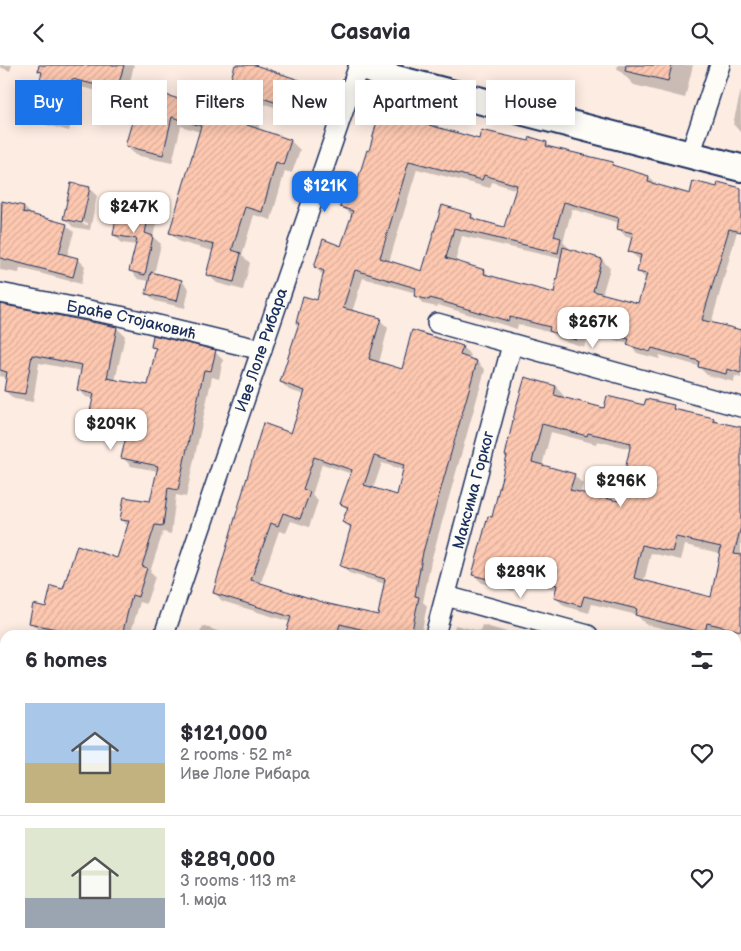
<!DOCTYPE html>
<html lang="en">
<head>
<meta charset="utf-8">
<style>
	body { margin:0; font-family:"Balsamiq Sans",sans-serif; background:#f7f7f7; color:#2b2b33; height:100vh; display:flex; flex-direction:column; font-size:19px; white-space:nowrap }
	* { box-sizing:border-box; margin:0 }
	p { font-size:16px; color:#7c7c81 }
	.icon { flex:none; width:28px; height:28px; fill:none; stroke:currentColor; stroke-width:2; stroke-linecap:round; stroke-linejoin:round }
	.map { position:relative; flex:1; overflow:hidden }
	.side { position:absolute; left:0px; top:565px; width:741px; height:321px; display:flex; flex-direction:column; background:#fff; border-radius:15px 15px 0 0; box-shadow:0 2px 12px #0003 }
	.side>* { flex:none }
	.hud { position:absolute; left:15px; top:15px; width:711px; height:45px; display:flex; gap:10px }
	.price { position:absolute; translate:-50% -42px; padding:0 11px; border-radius:10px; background:#fff; color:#222; font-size:16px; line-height:32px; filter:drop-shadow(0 1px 2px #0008) }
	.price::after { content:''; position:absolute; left:50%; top:30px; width:15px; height:11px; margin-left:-8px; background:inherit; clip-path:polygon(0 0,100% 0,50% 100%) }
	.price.selected { background:#1a73e8; color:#fff }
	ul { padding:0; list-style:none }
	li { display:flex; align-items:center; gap:15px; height:125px; padding:0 25px }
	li+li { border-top:1px solid #e1e1e2 }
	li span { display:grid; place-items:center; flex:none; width:140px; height:100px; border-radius:0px; color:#555 }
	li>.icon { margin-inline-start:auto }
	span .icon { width:60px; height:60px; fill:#fffc; stroke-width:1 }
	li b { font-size:21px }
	h2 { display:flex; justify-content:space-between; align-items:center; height:60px; padding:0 25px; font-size:21px }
	.chip { padding:0 18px; border-radius:0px; background:#fff; box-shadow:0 2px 12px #0003; font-size:18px; line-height:45px }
	.chip.selected { background:#1a73e8; color:#fff }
	header { display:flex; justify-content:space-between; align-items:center; height:65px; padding:0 25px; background:#fff; font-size:22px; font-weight:800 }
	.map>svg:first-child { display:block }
</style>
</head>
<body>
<header><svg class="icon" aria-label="back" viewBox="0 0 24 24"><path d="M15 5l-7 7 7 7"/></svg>Casavia<svg class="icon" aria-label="search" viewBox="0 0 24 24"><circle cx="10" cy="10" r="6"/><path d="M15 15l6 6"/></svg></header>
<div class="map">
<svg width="741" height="886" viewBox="0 0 741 886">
	<defs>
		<pattern id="building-hatch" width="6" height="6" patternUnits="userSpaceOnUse" patternTransform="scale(1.25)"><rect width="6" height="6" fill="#fec8b0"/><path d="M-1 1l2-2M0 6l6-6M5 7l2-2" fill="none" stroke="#d9ac9a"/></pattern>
	</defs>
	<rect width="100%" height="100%" fill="#fdece2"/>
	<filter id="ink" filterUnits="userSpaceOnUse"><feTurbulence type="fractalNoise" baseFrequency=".02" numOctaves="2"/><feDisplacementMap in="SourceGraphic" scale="10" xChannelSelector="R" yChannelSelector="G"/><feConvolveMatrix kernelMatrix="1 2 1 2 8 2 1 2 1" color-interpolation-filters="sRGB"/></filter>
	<g filter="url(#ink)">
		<g fill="#0003" fill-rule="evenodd">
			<polygon points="0,0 12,0 10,6 0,2"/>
			<polygon points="45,0 134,0 126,33 81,22 69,66 29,55 20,46 37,33"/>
			<polygon points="237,0 251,0 311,20 320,29 311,54 265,39 258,65 291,76 300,85 292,108 285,106 271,155 254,150 242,190 250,198 243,225 217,218 207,209 213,186 180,177 171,168 200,67 181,61 172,98 135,90 126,80 178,35 182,39 221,52"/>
			<polygon points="618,0 693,0 685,33 634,20 617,3"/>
			<polygon points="741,25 741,68 733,59"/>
			<path d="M430,53L439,61L438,64L480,75L547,78L551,83L612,98L618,103L649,112L657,120L691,131L718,123L741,127V152L711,259L741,267V313L735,311L734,317L707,310L698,301L660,290L659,294L637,288L629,279L589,268L584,282L558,274L552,268L518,259L517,264L438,240L437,242L423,239L416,228L363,213L352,247L380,255L388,263L379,298L403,306L462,282L471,290L469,295L477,297L485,305L431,496L423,537L427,541L421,570H361L348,567L347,570H286L290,557L222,536L214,527L292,369L305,330L289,325L281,317L299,260L297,257L317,237L323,210L315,202L342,182L353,151L341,141ZM417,104L490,123L492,117L517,125L505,163L477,156L472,150L443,142L423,207L389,197ZM572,144L619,158L618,163L626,172L633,173L630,187L641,196L638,206L647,215L639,240L602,230L610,203L602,195L568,185L569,183L563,177ZM462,171L562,194L555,229L491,213L485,206L455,197ZM382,398L404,405L398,432L373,424ZM322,399L352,409L341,439L348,445L344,457L352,465L341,500L349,508L385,519L379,552L329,540L260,520L279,466L286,468L291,456L309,462L318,436L312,430Z"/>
			<path d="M89,123L97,131L90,165L73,162L65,154ZM72,155L88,158V160L72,157Z"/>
			<polygon points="0,137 24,142 31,149 66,160 74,167 67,191 78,194 85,201 81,219 20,203 19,208 0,205"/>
			<polygon points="134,139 142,146 142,149 149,151 156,159 153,172 161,179 154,209 182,216 189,224 185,243 155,236 147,228 150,216 138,214 131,206 137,180 122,178 114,170"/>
			<polygon points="0,241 117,263 125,271 115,316 149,322 156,286 152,281 215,287 223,295 219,314 212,312 186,432 176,430 171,469 163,467 150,507 155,512 146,539 140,537 130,570 41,570 41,567 31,558 64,525 118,494 129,462 122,455 151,437 158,406 131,401 123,393 128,369 97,362 89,354 94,334 86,332 78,324 82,306 39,298 33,337 14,334 5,326 8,313 0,311"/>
			<path d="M556,322L564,331L563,334L605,344L673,342L678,346L741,363V493L685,480L681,495L651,488L644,516L731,545L726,569L716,566L715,570H691L645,559L637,550L592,539L589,548L564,541L555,532L557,525L517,514L513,526L482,518L473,509L493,454L508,392L506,390ZM551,367L596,379L597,376L631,384L618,438L580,428L583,419L574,410L542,401Z"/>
			<polygon points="455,560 480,566 482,560 507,567 510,570 453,570"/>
			<polygon points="203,561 229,570 199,570"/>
			<polygon points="736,628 741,629 741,825 736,824"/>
			<polygon points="0,631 5,632 5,657 0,656"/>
			<polygon points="0,685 5,686 5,748 0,747"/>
			<polygon points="0,792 5,797 0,823"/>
			<polygon points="0,824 5,825 5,881 27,881 26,886 0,886"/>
			<polygon points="736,871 741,873 741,886 637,886 638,881 736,881"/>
			<polygon points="100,881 201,881 200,886 99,886"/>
			<polygon points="252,881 274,881 272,886 257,886"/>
			<polygon points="296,881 455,881 454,886 295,886"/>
			<polygon points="485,881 526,881 528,884 528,886 484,886"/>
		</g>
		<g fill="url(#building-hatch)" stroke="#1b2f5e" fill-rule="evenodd">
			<polygon points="39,0 124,0 117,25 72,14 60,58 19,46 24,28 36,31 42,7 38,6"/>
			<polygon points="235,0 255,0 311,19 302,46 256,31 247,60 291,75 283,100 276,97 262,147 245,142 232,185 241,188 234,217 206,210 214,180 169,168 201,61 172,52 163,90 125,81 142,23 179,34 178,37 220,51"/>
			<polygon points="626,0 672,0 668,16 625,6"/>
			<path d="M382,38L431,52L429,60L479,74L481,65L529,76L530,72L547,77L546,81L613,97L612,100L649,111L648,117L690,129L693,116L717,122L718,117L741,123V167L729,164L702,255L741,265V308L727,304L726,309L698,302L699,296L652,283L650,287L627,280L629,274L581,260L576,275L549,266L550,262L510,252L508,256L430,233L429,235L414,231L416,223L355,205L343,243L381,253L369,294L402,304L412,265L463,281L460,290L477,296L423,487L415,531L419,532L411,570H367L368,566L340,559L337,570H285L291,552L213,528L263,358L291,368L305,326L280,317L299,258H296L303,231L317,235L324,206L314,202L323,174L341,181L353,146L340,142L345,124L354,127L367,85L369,86ZM409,96L482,115L484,110L517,120L504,162L471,153L472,149L442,140L422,206L380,193ZM564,137L619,153L617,164L633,168L628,187L641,190L637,207L647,209L638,238L593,226L602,194L563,182L554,228L484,209L485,205L446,193L454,163L558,188L561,173L554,171ZM374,391L404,400L397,430L364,420ZM314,392L352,405L340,439L348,442L342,457L351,461L340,501L385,514L378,550L329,539L251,515L271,458L278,461L283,448L300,454L310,427L303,424Z"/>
			<polygon points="71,118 90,122 82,158 63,154"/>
			<polygon points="119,135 135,138 133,146 149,150 145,168 153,171 145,210 129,206 137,174 113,170"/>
			<polygon points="2,136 24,141 23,147 67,159 59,188 78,193 73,212 0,193"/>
			<polygon points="151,207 182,215 177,236 146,229"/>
			<polygon points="0,239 117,262 107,313 122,316 148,320 156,283 151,282 153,270 216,285 211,306 204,305 178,425 168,423 163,461 155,460 142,501 147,503 138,532 132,530 122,570 59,570 60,565 29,558 33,539 46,542 51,521 63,524 77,480 117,493 129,456 120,455 124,432 150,436 158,401 121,393 128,363 88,355 94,329 77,325 82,300 32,290 25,329 4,326 7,307 0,305"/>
			<path d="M525,312L556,321L554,330L604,343L607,331L644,340L646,334L674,340L673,344L714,353L713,356L741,362V461L734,489L741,490V566L707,558L705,568L635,550L637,544L584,531L581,541L554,533L557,520L508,506L504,518L472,510L488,451L492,452L507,391H505L515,346ZM542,359L587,371L588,368L631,378L618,436L570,425L575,409L532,397ZM676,472L721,482L711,532L634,513L642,480L672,487Z"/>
		</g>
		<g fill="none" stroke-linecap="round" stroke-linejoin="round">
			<defs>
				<g id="minor">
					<polyline points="690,90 720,0"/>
					<path id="s1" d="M0,228L120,251L262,285"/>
					<polyline points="437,258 741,342"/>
					<polyline points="446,531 588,570"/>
					<path id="s2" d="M164,570L359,0"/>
					<path id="s3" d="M435,570L512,280"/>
					<polyline points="736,610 741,612"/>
					<polyline points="0,664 5,665"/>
					<polyline points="736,852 741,854"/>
					<polyline points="53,886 55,881"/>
					<polyline points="281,886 282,881"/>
				</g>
				<polyline id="secondary" points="362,0 385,11 741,103"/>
			</defs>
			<use href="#minor" stroke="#1b2f5e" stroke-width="22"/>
			<use href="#secondary" stroke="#1b2f5e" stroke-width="30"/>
			<use href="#minor" stroke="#fdfcf7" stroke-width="19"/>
			<use href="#secondary" stroke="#fdfcf7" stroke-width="26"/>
		</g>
	</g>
	<g text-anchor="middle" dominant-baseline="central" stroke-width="4.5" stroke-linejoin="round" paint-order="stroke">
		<g font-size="16" fill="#1b2f5e" stroke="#fdfcf7">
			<text stroke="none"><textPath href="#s1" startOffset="134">Браће Стојаковић</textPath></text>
			<text stroke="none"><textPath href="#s2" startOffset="301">Иве Лоле Рибара</textPath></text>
			<text stroke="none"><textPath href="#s3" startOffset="150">Максима Горког</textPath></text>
		</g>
	</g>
</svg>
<b class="price selected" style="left:325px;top:148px">$121K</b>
<b class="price" style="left:134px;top:169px">$247K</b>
<b class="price" style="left:593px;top:284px">$267K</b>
<b class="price" style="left:111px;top:386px">$209K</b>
<b class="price" style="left:621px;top:443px">$296K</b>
<b class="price" style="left:521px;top:534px">$289K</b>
<div class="hud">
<a class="chip selected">Buy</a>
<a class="chip">Rent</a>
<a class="chip">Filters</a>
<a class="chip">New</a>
<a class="chip">Apartment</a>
<a class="chip">House</a>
</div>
<section class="side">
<h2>6 homes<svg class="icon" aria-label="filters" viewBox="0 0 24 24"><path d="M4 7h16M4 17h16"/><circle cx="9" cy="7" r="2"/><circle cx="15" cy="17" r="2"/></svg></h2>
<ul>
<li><span style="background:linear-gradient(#a9c7e8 60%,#c2b280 0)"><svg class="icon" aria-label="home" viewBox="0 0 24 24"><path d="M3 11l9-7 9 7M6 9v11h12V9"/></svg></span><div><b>$121,000</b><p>2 rooms · 52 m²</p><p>Иве Лоле Рибара</p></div><svg class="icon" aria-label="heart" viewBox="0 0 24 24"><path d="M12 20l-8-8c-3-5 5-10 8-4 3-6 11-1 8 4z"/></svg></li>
<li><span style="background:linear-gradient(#dfe7d0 70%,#9aa5b1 0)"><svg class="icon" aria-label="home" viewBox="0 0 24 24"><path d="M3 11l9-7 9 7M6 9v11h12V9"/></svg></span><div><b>$289,000</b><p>3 rooms · 113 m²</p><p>1. маја</p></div><svg class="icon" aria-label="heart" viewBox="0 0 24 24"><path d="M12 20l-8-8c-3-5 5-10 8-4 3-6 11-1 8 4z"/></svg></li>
</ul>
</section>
</div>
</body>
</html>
